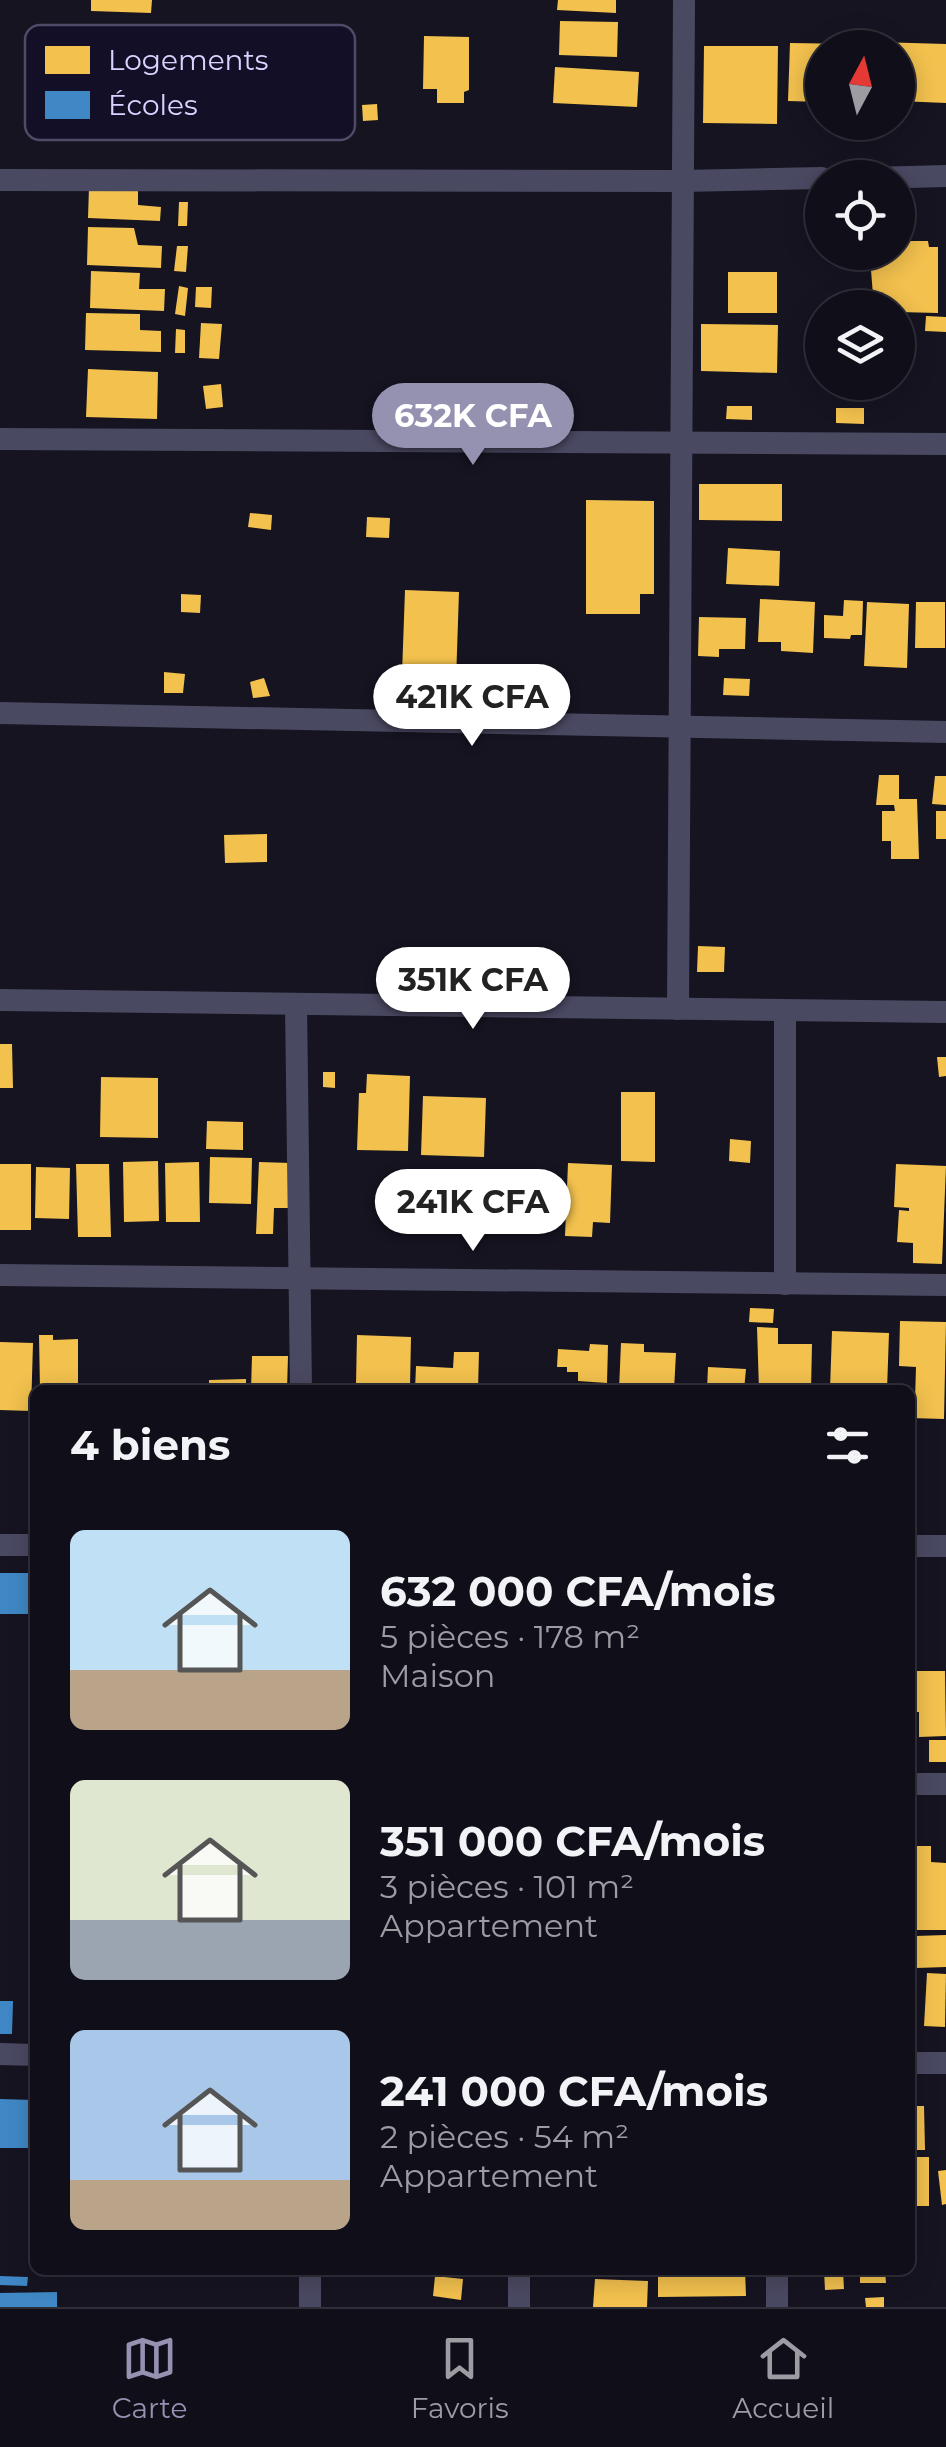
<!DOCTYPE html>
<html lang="fr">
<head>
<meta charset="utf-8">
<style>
	body { margin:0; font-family:Montserrat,sans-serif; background:#191822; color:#f1f3f6; height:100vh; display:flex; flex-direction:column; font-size:38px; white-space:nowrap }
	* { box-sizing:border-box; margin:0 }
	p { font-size:32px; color:#9c9ca2 }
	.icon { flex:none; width:55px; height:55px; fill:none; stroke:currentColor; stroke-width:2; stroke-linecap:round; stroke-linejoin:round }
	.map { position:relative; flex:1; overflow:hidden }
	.sheet { position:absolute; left:30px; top:1385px; width:885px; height:890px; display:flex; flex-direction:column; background:#100f19; border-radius:15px; box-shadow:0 5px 25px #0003,0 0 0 2px #302f38 }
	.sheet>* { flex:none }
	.needle { width:65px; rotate:7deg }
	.controls { position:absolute; left:805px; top:30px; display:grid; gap:20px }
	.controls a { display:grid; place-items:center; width:110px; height:110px; border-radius:50%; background:#100f19; box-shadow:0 5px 25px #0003,0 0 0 2px #302f38; font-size:50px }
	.price { position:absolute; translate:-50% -85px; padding:0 22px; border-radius:35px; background:#fff; color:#222; font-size:32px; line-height:65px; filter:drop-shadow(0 2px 5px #0008) }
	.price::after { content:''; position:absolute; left:50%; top:60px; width:30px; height:22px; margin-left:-15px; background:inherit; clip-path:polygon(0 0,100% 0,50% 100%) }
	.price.current { background:#9591b1; color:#fff }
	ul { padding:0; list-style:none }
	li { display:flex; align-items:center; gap:30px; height:250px; padding:0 40px }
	li span { display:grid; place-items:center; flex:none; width:280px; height:200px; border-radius:15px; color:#555 }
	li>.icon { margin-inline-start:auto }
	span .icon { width:120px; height:120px; fill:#fffc; stroke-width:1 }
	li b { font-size:42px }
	h2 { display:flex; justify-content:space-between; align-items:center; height:120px; padding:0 40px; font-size:42px }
	.tabs { display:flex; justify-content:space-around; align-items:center; height:140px; border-top:2px solid #302f38; background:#100f19; font-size:28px; color:#9c9ca2 }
	.tabs a { display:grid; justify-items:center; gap:5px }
	.tabs .current { color:#9591b1 }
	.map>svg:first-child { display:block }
</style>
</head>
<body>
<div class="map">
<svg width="946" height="2307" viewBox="0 0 946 2307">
	<rect width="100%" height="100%" fill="#161421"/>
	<g fill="#f2c14e">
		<polygon points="91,0 152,0 151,13 91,11"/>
		<polygon points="558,0 616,0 616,13 557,10"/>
		<polygon points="560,21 618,22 617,57 559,55"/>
		<polygon points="424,36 469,37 469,90 464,92 464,103 437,103 437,89 423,89"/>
		<polygon points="877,42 946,44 946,103 898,101 898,48 876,48"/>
		<polygon points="790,43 854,44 854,48 822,48 822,102 788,101"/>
		<polygon points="704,46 778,46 777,124 703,123"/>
		<polygon points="555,67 639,72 637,107 553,103"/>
		<polygon points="377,104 378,120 363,121 362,105"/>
		<polygon points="89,187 138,189 138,205 161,207 160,221 88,218"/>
		<polygon points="179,202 188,202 187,226 178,226"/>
		<polygon points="88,227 134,228 138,245 162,246 161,268 87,265"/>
		<polygon points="898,241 928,241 929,247 938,247 938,313 898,312 898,308 874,308 871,270 875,269 876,252 898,252"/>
		<polygon points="177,246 188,246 186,272 174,271"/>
		<polygon points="91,271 140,273 139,289 165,289 164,311 90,308"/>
		<rect x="728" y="272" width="49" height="41"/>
		<polygon points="179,286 188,288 185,316 175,314"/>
		<polygon points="196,287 212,287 211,308 195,307"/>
		<polygon points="86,313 140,314 140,330 161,331 161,352 85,350"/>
		<polygon points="926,316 946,317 946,332 925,331"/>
		<polygon points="201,323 222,324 219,359 199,358"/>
		<polygon points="701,324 778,325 777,373 701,371"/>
		<polygon points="176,329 185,330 185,353 175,353"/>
		<polygon points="88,369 158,372 157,419 86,417"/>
		<polygon points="221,384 223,407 206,409 203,386"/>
		<polygon points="727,406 752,406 752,420 726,419"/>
		<polygon points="836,408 864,408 864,424 836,423"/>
		<polygon points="699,484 782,484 782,521 699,520"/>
		<polygon points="586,500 654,501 654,594 640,594 640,614 586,614"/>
		<polygon points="250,513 272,515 271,530 248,527"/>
		<polygon points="367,517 390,518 389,538 366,537"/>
		<polygon points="728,548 780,551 779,586 726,584"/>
		<polygon points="405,590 459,592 456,681 435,680 435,675 402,674"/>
		<polygon points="181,594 201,595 200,613 181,612"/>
		<polygon points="760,599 815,602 813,653 781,651 781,642 758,642"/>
		<polygon points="844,600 863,601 862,635 851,635 850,639 824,638 824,615 843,616"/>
		<polygon points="867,602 909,604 907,668 864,666"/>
		<polygon points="916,602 945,602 945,648 915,648"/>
		<polygon points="699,617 746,618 745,649 719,649 719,657 698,656"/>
		<polygon points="164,672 185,674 183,693 164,693"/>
		<polygon points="264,678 270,696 253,698 250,682"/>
		<polygon points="724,678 750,679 749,696 723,695"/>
		<polygon points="879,775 899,775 899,799 917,799 919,859 891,859 891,841 882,841 882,811 895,811 894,805 876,805"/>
		<polygon points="935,776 946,776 946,805 932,804"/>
		<rect x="936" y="811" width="10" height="28"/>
		<polygon points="267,834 267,862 225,863 224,835"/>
		<polygon points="698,946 725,947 724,972 697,972"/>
		<polygon points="0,1044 12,1044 13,1088 0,1088"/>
		<polygon points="937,1057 946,1057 946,1076 939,1077"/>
		<polygon points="323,1072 335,1072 335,1088 323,1087"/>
		<polygon points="367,1074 410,1076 408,1151 357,1150 359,1093 366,1093"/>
		<polygon points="101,1077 158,1078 158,1138 100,1137"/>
		<polygon points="621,1092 655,1092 655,1162 621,1161"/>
		<polygon points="423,1096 486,1098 484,1157 421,1155"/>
		<polygon points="207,1121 243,1122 243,1150 206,1149"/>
		<polygon points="730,1139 751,1141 750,1163 729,1161"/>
		<polygon points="210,1157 252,1158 251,1204 209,1203"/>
		<polygon points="158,1161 159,1221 124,1222 123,1162"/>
		<polygon points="199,1162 200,1222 166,1222 165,1163"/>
		<polygon points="259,1162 291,1163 290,1208 274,1208 273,1234 256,1234"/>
		<polygon points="568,1163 612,1165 610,1223 593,1222 592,1237 565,1236"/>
		<rect x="0" y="1164" width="31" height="66"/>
		<polygon points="76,1164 109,1164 111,1237 78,1237"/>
		<polygon points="896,1164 946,1166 942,1264 913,1263 913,1243 897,1242 899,1210 909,1211 909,1208 894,1207"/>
		<polygon points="36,1167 70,1168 69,1219 35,1218"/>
		<polygon points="750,1308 774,1309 773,1323 749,1322"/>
		<polygon points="900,1321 946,1322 944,1419 910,1418 910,1400 915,1400 916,1367 899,1366"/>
		<polygon points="757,1327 778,1328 778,1344 812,1344 811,1390 759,1390"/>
		<polygon points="832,1331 889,1333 887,1390 830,1390"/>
		<polygon points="39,1335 53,1335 53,1340 78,1339 78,1390 40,1390"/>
		<polygon points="357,1335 411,1337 410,1386 356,1384"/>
		<polygon points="0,1342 33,1343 31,1411 0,1410"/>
		<polygon points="621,1343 644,1344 644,1352 676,1353 674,1390 619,1390"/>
		<polygon points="590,1344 608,1345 607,1383 578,1381 578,1372 567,1372 567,1367 557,1367 558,1349 589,1351"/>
		<polygon points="454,1352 479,1352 478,1390 415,1390 416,1366 453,1368"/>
		<polygon points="252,1356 288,1356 287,1390 251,1390"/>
		<polygon points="708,1367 746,1369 744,1390 707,1390"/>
		<polygon points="246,1379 246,1390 209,1390 209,1380"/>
		<polygon points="910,1671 945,1671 946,1736 919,1737 919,1712 910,1712"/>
		<rect x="929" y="1740" width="17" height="22"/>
		<polygon points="910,1846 931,1846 931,1862 946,1863 946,1930 910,1930"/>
		<polygon points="946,1935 946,1967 916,1968 915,1936"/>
		<polygon points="927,1973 946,1974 945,2027 924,2026"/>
		<polygon points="910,2106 924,2106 925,2150 910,2150"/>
		<rect x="910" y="2157" width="19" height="49"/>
		<polygon points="946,2170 946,2204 942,2205 938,2171"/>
		<polygon points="652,2270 745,2270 746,2296 658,2297 658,2274 652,2274"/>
		<polygon points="824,2270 843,2270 844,2289 825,2290"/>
		<polygon points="860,2270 885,2270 886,2283 860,2283"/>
		<polygon points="435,2276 463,2279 461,2300 433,2296"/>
		<polygon points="595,2279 648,2281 647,2307 593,2307"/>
		<polygon points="884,2297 884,2307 866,2307 865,2298"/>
	</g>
	<g fill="#3f88c5">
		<rect x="0" y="1573" width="35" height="41"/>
		<polygon points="0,2001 13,2001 12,2034 0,2034"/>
		<polygon points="0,2099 33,2100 32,2148 0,2148"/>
		<polygon points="0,2276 28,2277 27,2286 0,2285"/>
		<polygon points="57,2292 57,2307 0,2307 0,2293"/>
	</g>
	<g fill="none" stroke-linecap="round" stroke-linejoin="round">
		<g stroke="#4a4962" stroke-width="22">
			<polyline points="871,178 946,176"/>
			<polyline points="0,180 682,181 822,178"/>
			<polyline points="0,439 946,444"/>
			<polyline points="0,713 946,732"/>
			<polyline points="0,1000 946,1012"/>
			<polyline points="296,1004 301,1390"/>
			<polyline points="678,1009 684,0"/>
			<polyline points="0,1275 946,1285"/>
			<polyline points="785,1284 785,1011"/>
			<polyline points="0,1545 35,1545"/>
			<polyline points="910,1546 946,1546"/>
			<polyline points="910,1784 946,1784"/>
			<polyline points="0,2054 35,2055"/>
			<polyline points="910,2063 946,2063"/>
			<polyline points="310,2270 310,2307"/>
			<polyline points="519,2270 519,2307"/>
			<polyline points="777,2307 777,2270"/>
		</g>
	</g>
	<rect x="25" y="25" width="330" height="115" rx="15" fill="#130f26" stroke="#4e4a67" stroke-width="2.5"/>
	<rect x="45" y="46" width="45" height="28" fill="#f2c14e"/>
	<rect x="45" y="91" width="45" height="28" fill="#3f88c5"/>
	<g font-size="28" fill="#d9d4ff">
		<text x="108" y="70">Logements</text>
		<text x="108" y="115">Écoles</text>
	</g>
</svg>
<div class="controls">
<a><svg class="needle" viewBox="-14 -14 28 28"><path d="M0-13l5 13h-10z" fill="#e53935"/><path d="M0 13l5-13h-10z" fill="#9c9ca2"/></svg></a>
<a><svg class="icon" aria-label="locate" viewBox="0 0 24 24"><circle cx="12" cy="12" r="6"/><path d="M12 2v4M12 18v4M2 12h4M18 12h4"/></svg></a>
<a><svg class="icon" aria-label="layers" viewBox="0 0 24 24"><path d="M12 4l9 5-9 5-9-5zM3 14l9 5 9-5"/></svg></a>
</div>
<b class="price current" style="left:473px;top:468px">632K CFA</b>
<b class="price" style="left:472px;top:749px">421K CFA</b>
<b class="price" style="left:473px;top:1032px">351K CFA</b>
<b class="price" style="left:473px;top:1254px">241K CFA</b>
<section class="sheet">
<h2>4 biens<svg class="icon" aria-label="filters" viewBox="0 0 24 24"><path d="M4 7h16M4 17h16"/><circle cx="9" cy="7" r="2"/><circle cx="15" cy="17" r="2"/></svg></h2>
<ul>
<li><span style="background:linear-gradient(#bfe0f5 70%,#b9a48a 0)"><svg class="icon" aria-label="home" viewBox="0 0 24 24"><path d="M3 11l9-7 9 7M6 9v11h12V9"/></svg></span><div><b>632 000 CFA/mois</b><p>5 pièces · 178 m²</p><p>Maison</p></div></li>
<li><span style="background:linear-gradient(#dfe7d0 70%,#9aa5b1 0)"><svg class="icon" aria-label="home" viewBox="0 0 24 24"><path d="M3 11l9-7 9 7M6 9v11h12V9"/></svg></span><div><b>351 000 CFA/mois</b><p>3 pièces · 101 m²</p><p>Appartement</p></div></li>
<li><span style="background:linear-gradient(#a9c7e8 75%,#b9a48a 0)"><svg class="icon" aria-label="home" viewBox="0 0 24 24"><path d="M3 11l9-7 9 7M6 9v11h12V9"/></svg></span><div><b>241 000 CFA/mois</b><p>2 pièces · 54 m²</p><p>Appartement</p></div></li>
</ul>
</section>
</div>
<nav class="tabs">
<a class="current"><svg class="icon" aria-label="map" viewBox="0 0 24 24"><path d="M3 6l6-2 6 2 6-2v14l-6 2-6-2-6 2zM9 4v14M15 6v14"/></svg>Carte</a>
<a><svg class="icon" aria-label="saved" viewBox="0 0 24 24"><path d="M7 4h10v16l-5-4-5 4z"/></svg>Favoris</a>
<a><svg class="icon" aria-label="home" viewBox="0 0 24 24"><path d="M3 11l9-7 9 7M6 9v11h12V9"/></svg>Accueil</a>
</nav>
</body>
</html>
